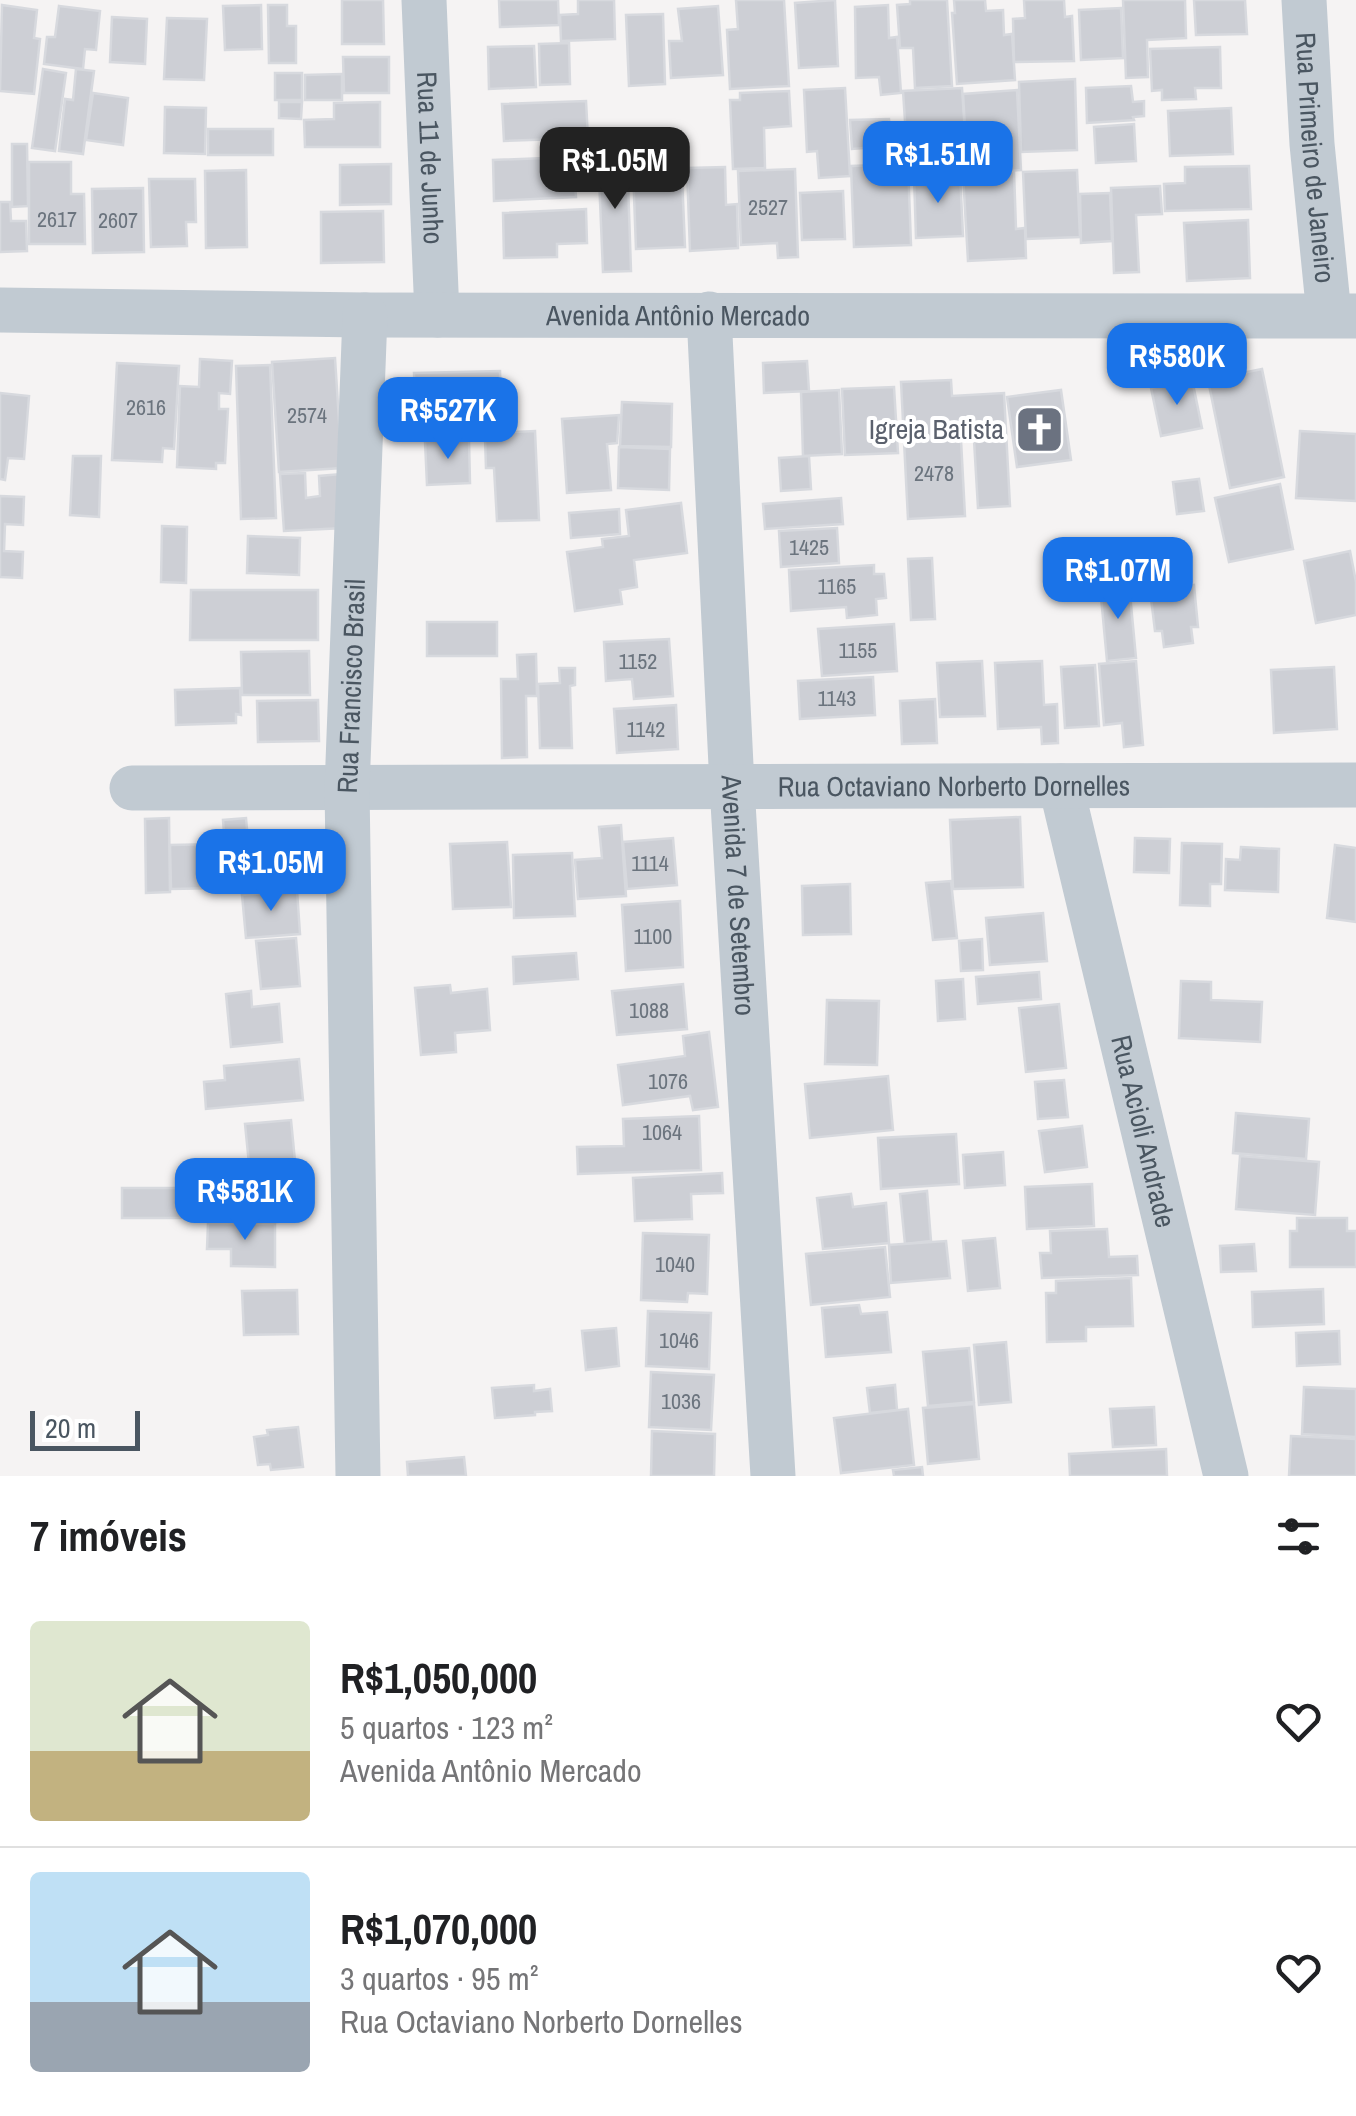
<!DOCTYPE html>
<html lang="pt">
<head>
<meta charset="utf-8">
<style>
	body { margin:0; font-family:"Archivo Narrow",sans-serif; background:#f6f6f6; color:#202124; height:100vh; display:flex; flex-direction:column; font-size:38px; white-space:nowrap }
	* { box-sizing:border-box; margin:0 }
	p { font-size:32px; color:#757577 }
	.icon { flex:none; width:55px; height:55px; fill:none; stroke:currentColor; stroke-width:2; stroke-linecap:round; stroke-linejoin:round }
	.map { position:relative; height:1476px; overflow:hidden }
	.sheet { display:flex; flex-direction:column; background:#fff; flex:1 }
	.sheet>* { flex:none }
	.scale { position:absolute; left:30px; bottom:25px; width:110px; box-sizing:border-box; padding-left:10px; border:5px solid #4a5661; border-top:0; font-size:28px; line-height:35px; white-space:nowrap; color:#4a5661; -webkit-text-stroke:8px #fff; paint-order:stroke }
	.price { position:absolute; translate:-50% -85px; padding:0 22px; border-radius:20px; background:#1a73e8; color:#fff; font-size:32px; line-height:65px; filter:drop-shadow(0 2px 5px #0008) }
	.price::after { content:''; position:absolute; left:50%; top:60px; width:30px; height:22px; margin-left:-15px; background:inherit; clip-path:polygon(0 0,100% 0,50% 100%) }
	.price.on { background:#222; color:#fff }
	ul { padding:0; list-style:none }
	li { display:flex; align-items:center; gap:30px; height:250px; padding:0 30px }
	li+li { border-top:2px solid #e0e0e0 }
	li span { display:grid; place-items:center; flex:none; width:280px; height:200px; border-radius:10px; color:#555 }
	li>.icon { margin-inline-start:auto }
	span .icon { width:120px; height:120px; fill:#fffc; stroke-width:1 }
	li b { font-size:42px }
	h2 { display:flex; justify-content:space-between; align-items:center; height:120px; padding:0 30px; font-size:42px }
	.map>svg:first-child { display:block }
</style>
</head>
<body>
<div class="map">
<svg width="1356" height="1476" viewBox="0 0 1356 1476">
	<rect width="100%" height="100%" fill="#f5f3f3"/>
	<g fill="#cdcfd5" stroke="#d7d9de" stroke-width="2.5">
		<polygon points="342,0 383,0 384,44 342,44"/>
		<polygon points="499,0 558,0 559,25 500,27"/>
		<polygon points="578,0 614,0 615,39 561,41 560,15 578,14"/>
		<polygon points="736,0 784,0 789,86 730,89 727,30 738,29"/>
		<polygon points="835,0 838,66 799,68 795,3"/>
		<polygon points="910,0 947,0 952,86 915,88 913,48 900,48 897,5 910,4"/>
		<polygon points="954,0 985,0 986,11 1003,10 1004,35 1012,34 1015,80 957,84 952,13 955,13"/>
		<polygon points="1024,0 1064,0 1065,17 1072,16 1074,61 1014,62 1013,19 1025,18"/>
		<polygon points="1123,0 1185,0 1186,38 1147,40 1148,77 1126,78"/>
		<polygon points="1194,0 1245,0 1247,34 1196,35"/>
		<polygon points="2,5 37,10 34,38 40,39 34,94 0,91"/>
		<polygon points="261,5 262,49 225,50 223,6"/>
		<polygon points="268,5 287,5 287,26 296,26 296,63 269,63"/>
		<polygon points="888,5 889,38 897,37 901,93 881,95 879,77 856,78 855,7"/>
		<polygon points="59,6 100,11 96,50 85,49 83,69 44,64 47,37 55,37"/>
		<polygon points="718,6 723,75 671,78 669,41 682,41 678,9"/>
		<polygon points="1121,8 1123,58 1081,60 1079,10"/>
		<polygon points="663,14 665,84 629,86 626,15"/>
		<polygon points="112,17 147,19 145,64 110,62"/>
		<polygon points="167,18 207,19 204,80 164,79"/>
		<polygon points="569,43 570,84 540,85 539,44"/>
		<polygon points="534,46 536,87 489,89 488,47"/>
		<polygon points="1220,47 1221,88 1195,88 1196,99 1162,100 1162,90 1152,91 1150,49"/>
		<polygon points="343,57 389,57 389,93 344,93"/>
		<polygon points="43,69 66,73 55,151 32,148"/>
		<polygon points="76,69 94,71 83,154 59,151 65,99 73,100"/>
		<rect x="275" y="73" width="27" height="27"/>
		<polygon points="342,74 342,100 305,100 305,75"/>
		<polygon points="1075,79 1077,150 1021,152 1019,82"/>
		<polygon points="1131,86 1133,102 1144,101 1144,116 1133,117 1134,120 1087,123 1086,88"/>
		<polygon points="845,88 850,176 819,178 817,151 807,152 804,90"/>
		<polygon points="962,88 966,147 907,151 903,91"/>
		<polygon points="1017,90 1021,170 977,172 974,126 965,127 963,94"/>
		<polygon points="789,91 791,126 764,128 765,168 733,169 730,100 740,100 740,93"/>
		<polygon points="93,93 128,98 123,145 86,140"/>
		<polygon points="586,101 588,138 504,141 502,104"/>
		<polygon points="279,102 302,102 301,119 279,118"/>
		<polygon points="380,102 380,147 305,147 304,120 334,119 334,103"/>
		<polygon points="165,107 206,108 205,154 164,153"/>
		<polygon points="1231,108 1233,154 1170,156 1168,111"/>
		<polygon points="889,119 891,146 852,149 850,120"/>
		<polygon points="1134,124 1136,161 1096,163 1094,127"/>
		<rect x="208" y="129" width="65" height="26"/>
		<polygon points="12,144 27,144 28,206 12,207"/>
		<polygon points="627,152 631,271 603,272 598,153"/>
		<polygon points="681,152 685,247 636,249 633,169 641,169 641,154"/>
		<polygon points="595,156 595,182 575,183 576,197 494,201 493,160"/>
		<polygon points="29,162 71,162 71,194 84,194 85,244 29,244"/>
		<polygon points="391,164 391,204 340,205 340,165"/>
		<polygon points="908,164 911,245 854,247 851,166"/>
		<polygon points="1249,166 1251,209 1165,211 1164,184 1185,183 1185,167"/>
		<polygon points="725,167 726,205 737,204 738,248 690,251 687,168"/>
		<polygon points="795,169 798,257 778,258 777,243 741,245 738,171"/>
		<polygon points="246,170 247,247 206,248 205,171"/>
		<polygon points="1077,170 1080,237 1026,239 1023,172"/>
		<polygon points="1014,171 1016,229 1025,228 1026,258 968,261 963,174"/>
		<polygon points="960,173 963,236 916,238 914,175"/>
		<polygon points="149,179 195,179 196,222 186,222 187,246 151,247"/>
		<polygon points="1160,186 1162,214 1136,215 1139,272 1114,273 1111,188"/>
		<polygon points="143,188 144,252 93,253 92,189"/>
		<polygon points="843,191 845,239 802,240 800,193"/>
		<polygon points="1110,193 1112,241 1081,243 1080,194"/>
		<polygon points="0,202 10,202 11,221 26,221 27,251 0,252"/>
		<polygon points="586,209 587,243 557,244 557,257 504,258 503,213"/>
		<polygon points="383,211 384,262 321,263 321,212"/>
		<polygon points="1248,220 1250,278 1187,281 1184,223"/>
		<polygon points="335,358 342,468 279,472 272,362"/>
		<polygon points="200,359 232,361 230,394 219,393 219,409 228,409 225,463 216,463 216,469 177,467 180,386 199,387"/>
		<polygon points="807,361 809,391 764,393 763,363"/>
		<polygon points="117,363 179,366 174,449 163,448 162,462 112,460"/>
		<polygon points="270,365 276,518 241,519 236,366"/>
		<polygon points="1262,369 1284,477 1230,488 1208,380"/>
		<polygon points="500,371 501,402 486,402 488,434 430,436 429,404 415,404 414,373"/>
		<polygon points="1192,379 1202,428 1161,436 1151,388"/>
		<polygon points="951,380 952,396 1004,393 1010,506 978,508 974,440 961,440 965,516 908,519 901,382"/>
		<polygon points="894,387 898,453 845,455 842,389"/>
		<polygon points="839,390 842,454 803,456 801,392"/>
		<polygon points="1061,390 1071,460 1017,467 1007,397"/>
		<polygon points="0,393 29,396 24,459 8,458 5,480 0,479"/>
		<polygon points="622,402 672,404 671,447 620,446"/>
		<polygon points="619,415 617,443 607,444 611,490 567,493 562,419"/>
		<polygon points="535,431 539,520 497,521 494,468 486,468 485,437 493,437 493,433"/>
		<polygon points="1300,431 1356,434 1356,501 1296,498"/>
		<polygon points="469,440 470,483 427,485 425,441"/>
		<polygon points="619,447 670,449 669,490 618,488"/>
		<polygon points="73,456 101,456 99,517 70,515"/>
		<polygon points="809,456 811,489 781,491 779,458"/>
		<polygon points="305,473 306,498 320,496 319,476 341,474 344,528 284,531 280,474"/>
		<polygon points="1199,479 1204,511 1177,514 1173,482"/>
		<polygon points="1280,484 1293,549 1229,562 1215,498"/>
		<polygon points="0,496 24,497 23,525 5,524 4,551 23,552 22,578 0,577"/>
		<polygon points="841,498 843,524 765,529 763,504"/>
		<polygon points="681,503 687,553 634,560 637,587 620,590 622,604 575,611 567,552 603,547 602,539 629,536 626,510"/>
		<polygon points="619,509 620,534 571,538 569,513"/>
		<polygon points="162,526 187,527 186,583 161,582"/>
		<polygon points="837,528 839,563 781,567 779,531"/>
		<polygon points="248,536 300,538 299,575 247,573"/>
		<polygon points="1350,551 1356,582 1356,615 1316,623 1304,561"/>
		<polygon points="932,558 935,619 911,620 908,559"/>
		<polygon points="874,565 874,574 884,574 886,598 876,599 877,615 847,618 846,607 791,611 789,570"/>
		<polygon points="1129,583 1136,658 1107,661 1100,586"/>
		<polygon points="1194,585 1198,627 1191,627 1193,643 1164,647 1162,631 1155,631 1150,590"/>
		<polygon points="191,590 318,590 318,640 190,640"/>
		<rect x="427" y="622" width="70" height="34"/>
		<polygon points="894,624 897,671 822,676 818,629"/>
		<polygon points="669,639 673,696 634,699 632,679 606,681 604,642"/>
		<polygon points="309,651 310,695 242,695 241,652"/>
		<polygon points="536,654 537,696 526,696 527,757 502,758 501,679 518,679 517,655"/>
		<polygon points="982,661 985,716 940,717 937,663"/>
		<polygon points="1042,661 1044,705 1057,704 1058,743 1042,744 1041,727 998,729 995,663"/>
		<polygon points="1136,661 1143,745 1124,747 1122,723 1104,725 1099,664"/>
		<polygon points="1095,665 1099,726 1065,728 1061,667"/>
		<polygon points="1334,667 1337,729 1274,733 1271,670"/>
		<polygon points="559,668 575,668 575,685 570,686 572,748 540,748 538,684 560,683"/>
		<polygon points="873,677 875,715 800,719 798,681"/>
		<polygon points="240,688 241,715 236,714 236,723 176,725 175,690"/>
		<polygon points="935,699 937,743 902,744 900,701"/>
		<polygon points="318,700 319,741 258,742 257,701"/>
		<polygon points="676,705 678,749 617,753 614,709"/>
		<polygon points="1020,817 1023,887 953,889 950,820"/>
		<polygon points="169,818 170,892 146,893 145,819"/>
		<polygon points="246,818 248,841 291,837 296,884 240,889 240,883 228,885 223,820"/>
		<polygon points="621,825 626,896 578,899 575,860 602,858 599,827"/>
		<polygon points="673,838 677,885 627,889 623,842"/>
		<polygon points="1135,838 1170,839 1169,873 1134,872"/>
		<polygon points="507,842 511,907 453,909 450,844"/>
		<polygon points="1182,843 1222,844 1221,884 1210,884 1210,906 1180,905"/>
		<polygon points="221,844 222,888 171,889 170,845"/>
		<polygon points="1335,845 1356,848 1356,922 1327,918"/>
		<polygon points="1241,847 1279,849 1278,892 1225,890 1226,859 1240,860"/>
		<polygon points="572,853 575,916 514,918 513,855"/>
		<polygon points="951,881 957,938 933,940 926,883"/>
		<polygon points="850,884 851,934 803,935 802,886"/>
		<polygon points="297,890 300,934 246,938 242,895"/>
		<polygon points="680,901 683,967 626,971 622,905"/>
		<polygon points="1043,913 1047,961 990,965 986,918"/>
		<polygon points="296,938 300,986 261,989 256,941"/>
		<polygon points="982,939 983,970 961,971 959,941"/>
		<polygon points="576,953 578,979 514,984 513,957"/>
		<polygon points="1039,972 1041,999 978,1004 976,977"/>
		<polygon points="963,979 965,1019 938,1021 936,981"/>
		<polygon points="1181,981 1211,982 1211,1000 1262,1002 1260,1042 1179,1038"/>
		<polygon points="683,984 687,1029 617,1035 612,991"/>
		<polygon points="450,985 451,993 487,989 490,1030 455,1033 456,1052 421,1055 415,988"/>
		<polygon points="251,991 252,1007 279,1004 282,1042 231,1047 226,994"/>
		<polygon points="827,1000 879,1001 877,1065 825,1064"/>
		<polygon points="1059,1004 1066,1068 1026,1072 1019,1008"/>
		<polygon points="709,1032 718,1107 693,1110 690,1096 623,1105 618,1065 685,1056 683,1036"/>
		<polygon points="299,1059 303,1100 206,1109 204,1082 225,1080 224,1066"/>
		<polygon points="888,1076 893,1130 810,1138 805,1084"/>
		<polygon points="1064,1080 1068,1117 1038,1119 1035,1082"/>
		<polygon points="1236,1113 1309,1119 1306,1159 1233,1153"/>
		<polygon points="699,1116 701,1170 578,1174 577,1147 624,1146 623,1119"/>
		<polygon points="291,1120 295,1161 249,1164 245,1124"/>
		<polygon points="1082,1126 1087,1167 1045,1172 1039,1131"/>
		<polygon points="956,1134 959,1184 881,1189 878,1138"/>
		<polygon points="1003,1152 1005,1185 965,1188 963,1155"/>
		<polygon points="1240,1156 1319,1162 1315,1215 1236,1209"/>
		<polygon points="296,1162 298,1195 253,1198 251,1166"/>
		<polygon points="722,1173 723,1193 691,1194 692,1219 635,1221 633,1178"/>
		<polygon points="1092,1184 1094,1226 1027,1229 1025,1187"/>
		<rect x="122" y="1188" width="69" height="30"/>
		<polygon points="927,1191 931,1241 905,1244 900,1194"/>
		<polygon points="851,1194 853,1207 886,1203 889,1243 823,1249 817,1198"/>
		<polygon points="296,1196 298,1220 254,1224 252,1200"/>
		<polygon points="1297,1218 1347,1218 1347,1231 1356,1231 1356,1267 1290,1267 1290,1231 1297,1231"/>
		<polygon points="208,1223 275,1224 275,1267 231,1266 231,1249 207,1249"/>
		<polygon points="1107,1229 1109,1257 1137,1256 1138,1275 1042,1278 1040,1253 1051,1253 1050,1231"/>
		<polygon points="643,1233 709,1235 707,1294 688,1293 687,1302 641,1300"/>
		<polygon points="995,1238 1000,1288 968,1291 963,1241"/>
		<polygon points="946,1241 950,1278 891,1283 889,1245"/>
		<polygon points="1254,1244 1256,1271 1221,1272 1220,1246"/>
		<polygon points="885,1247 890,1297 811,1305 806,1254"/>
		<polygon points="1131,1278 1133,1326 1086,1327 1086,1341 1047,1342 1046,1293 1056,1293 1056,1281"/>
		<polygon points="1323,1289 1324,1324 1253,1327 1252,1292"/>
		<polygon points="297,1290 298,1334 244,1335 242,1291"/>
		<polygon points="859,1305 861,1314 887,1312 891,1352 826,1357 822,1308"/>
		<polygon points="648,1311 711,1313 709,1369 646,1366"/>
		<polygon points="616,1328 619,1366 586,1370 582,1331"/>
		<polygon points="1339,1331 1340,1364 1297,1366 1296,1333"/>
		<polygon points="1006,1342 1011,1402 979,1405 974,1345"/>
		<polygon points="969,1348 974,1402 928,1406 923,1352"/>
		<polygon points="651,1372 714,1375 711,1430 649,1427"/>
		<polygon points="534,1385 534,1391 550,1389 552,1411 535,1412 535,1415 495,1418 492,1388"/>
		<polygon points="895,1385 897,1410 870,1413 867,1388"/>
		<polygon points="1304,1387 1356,1389 1356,1437 1302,1434"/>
		<polygon points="974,1404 979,1459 928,1464 923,1408"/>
		<polygon points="1154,1407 1156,1445 1113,1447 1110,1409"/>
		<polygon points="908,1409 914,1465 841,1473 834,1418"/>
		<polygon points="298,1427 303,1467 271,1470 270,1464 258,1465 254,1437 268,1435 267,1430"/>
		<polygon points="652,1431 715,1434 714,1476 651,1476"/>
		<polygon points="1291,1436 1356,1439 1356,1476 1289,1476"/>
		<polygon points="1166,1449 1167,1476 1070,1476 1069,1454"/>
		<polygon points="464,1457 466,1476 408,1476 407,1462"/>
		<polygon points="922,1467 923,1476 894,1476 893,1470"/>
	</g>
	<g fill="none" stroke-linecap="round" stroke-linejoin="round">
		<g stroke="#c1cad2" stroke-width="45">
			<path id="s1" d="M424,0L437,315"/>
			<path id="s2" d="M1304,0L1312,144L1329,315"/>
			<path id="s3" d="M0,310L365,315L1356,316"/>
			<path id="s4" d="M709,314L732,786L773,1476"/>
			<path id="s5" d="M1061,786L1226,1476"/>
			<path id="s6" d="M132,788L1356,785"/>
			<path id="s7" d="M358,1476L347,789L365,315"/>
		</g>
	</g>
	<defs>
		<symbol id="church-square" viewBox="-11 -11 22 22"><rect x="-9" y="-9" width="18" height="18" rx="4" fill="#6b7280" stroke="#fff"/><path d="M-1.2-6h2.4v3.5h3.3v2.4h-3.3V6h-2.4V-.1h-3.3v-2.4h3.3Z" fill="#fff"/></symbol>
	</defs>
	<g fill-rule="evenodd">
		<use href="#church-square" x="1012" y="402" width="55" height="55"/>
	</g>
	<g text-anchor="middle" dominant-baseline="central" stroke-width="8" stroke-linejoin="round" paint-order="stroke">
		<g font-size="22" fill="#6b747e">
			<text x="768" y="207">2527</text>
			<text x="57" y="219">2617</text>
			<text x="118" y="220">2607</text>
			<text x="146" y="407">2616</text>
			<text x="307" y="415">2574</text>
			<text x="934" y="473">2478</text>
			<text x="809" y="547">1425</text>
			<text x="837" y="586">1165</text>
			<text x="858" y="650">1155</text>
			<text x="638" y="661">1152</text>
			<text x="837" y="698">1143</text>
			<text x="646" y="729">1142</text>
			<text x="650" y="863">1114</text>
			<text x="653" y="936">1100</text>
			<text x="649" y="1010">1088</text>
			<text x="668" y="1081">1076</text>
			<text x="662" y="1132">1064</text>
			<text x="675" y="1264">1040</text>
			<text x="679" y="1340">1046</text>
			<text x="681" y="1401">1036</text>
		</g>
		<g font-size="28" fill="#4a5661" stroke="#fff">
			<text stroke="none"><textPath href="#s2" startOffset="158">Rua Primeiro de Janeiro</textPath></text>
			<text stroke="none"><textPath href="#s1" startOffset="158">Rua 11 de Junho</textPath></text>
			<text stroke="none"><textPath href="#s3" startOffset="678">Avenida Antônio Mercado</textPath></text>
			<text stroke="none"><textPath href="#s7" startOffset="790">Rua Francisco Brasil</textPath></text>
			<text stroke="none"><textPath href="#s6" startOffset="822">Rua Octaviano Norberto Dornelles</textPath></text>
			<text stroke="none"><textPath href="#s4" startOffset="582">Avenida 7 de Setembro</textPath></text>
			<text stroke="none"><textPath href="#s5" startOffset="355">Rua Acioli Andrade</textPath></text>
		</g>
		<g font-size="28" fill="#5b616d" stroke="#fff" text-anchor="end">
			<text x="1004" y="429">Igreja Batista</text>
		</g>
	</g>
</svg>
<div class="scale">20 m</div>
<b class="price" style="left:938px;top:206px">R$1.51M</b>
<b class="price on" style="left:615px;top:212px">R$1.05M</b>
<b class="price" style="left:1177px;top:408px">R$580K</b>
<b class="price" style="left:448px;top:462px">R$527K</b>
<b class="price" style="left:1118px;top:622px">R$1.07M</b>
<b class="price" style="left:271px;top:914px">R$1.05M</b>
<b class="price" style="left:245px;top:1243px">R$581K</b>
</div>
<section class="sheet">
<h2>7 imóveis<svg class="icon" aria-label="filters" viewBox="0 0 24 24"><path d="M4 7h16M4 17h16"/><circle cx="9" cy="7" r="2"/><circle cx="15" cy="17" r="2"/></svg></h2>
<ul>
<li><span style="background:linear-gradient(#dfe7d0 65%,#c2b280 0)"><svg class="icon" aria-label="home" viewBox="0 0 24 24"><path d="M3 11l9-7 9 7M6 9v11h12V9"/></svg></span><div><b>R$1,050,000</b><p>5 quartos · 123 m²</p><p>Avenida Antônio Mercado</p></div><svg class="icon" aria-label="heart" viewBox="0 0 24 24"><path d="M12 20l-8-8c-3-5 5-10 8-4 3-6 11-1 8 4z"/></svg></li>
<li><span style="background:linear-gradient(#bfe0f5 65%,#9aa5b1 0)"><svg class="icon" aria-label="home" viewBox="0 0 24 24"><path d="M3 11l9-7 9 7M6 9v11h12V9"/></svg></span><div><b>R$1,070,000</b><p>3 quartos · 95 m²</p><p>Rua Octaviano Norberto Dornelles</p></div><svg class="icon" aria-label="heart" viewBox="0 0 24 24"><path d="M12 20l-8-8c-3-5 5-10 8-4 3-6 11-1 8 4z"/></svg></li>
</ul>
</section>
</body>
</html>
